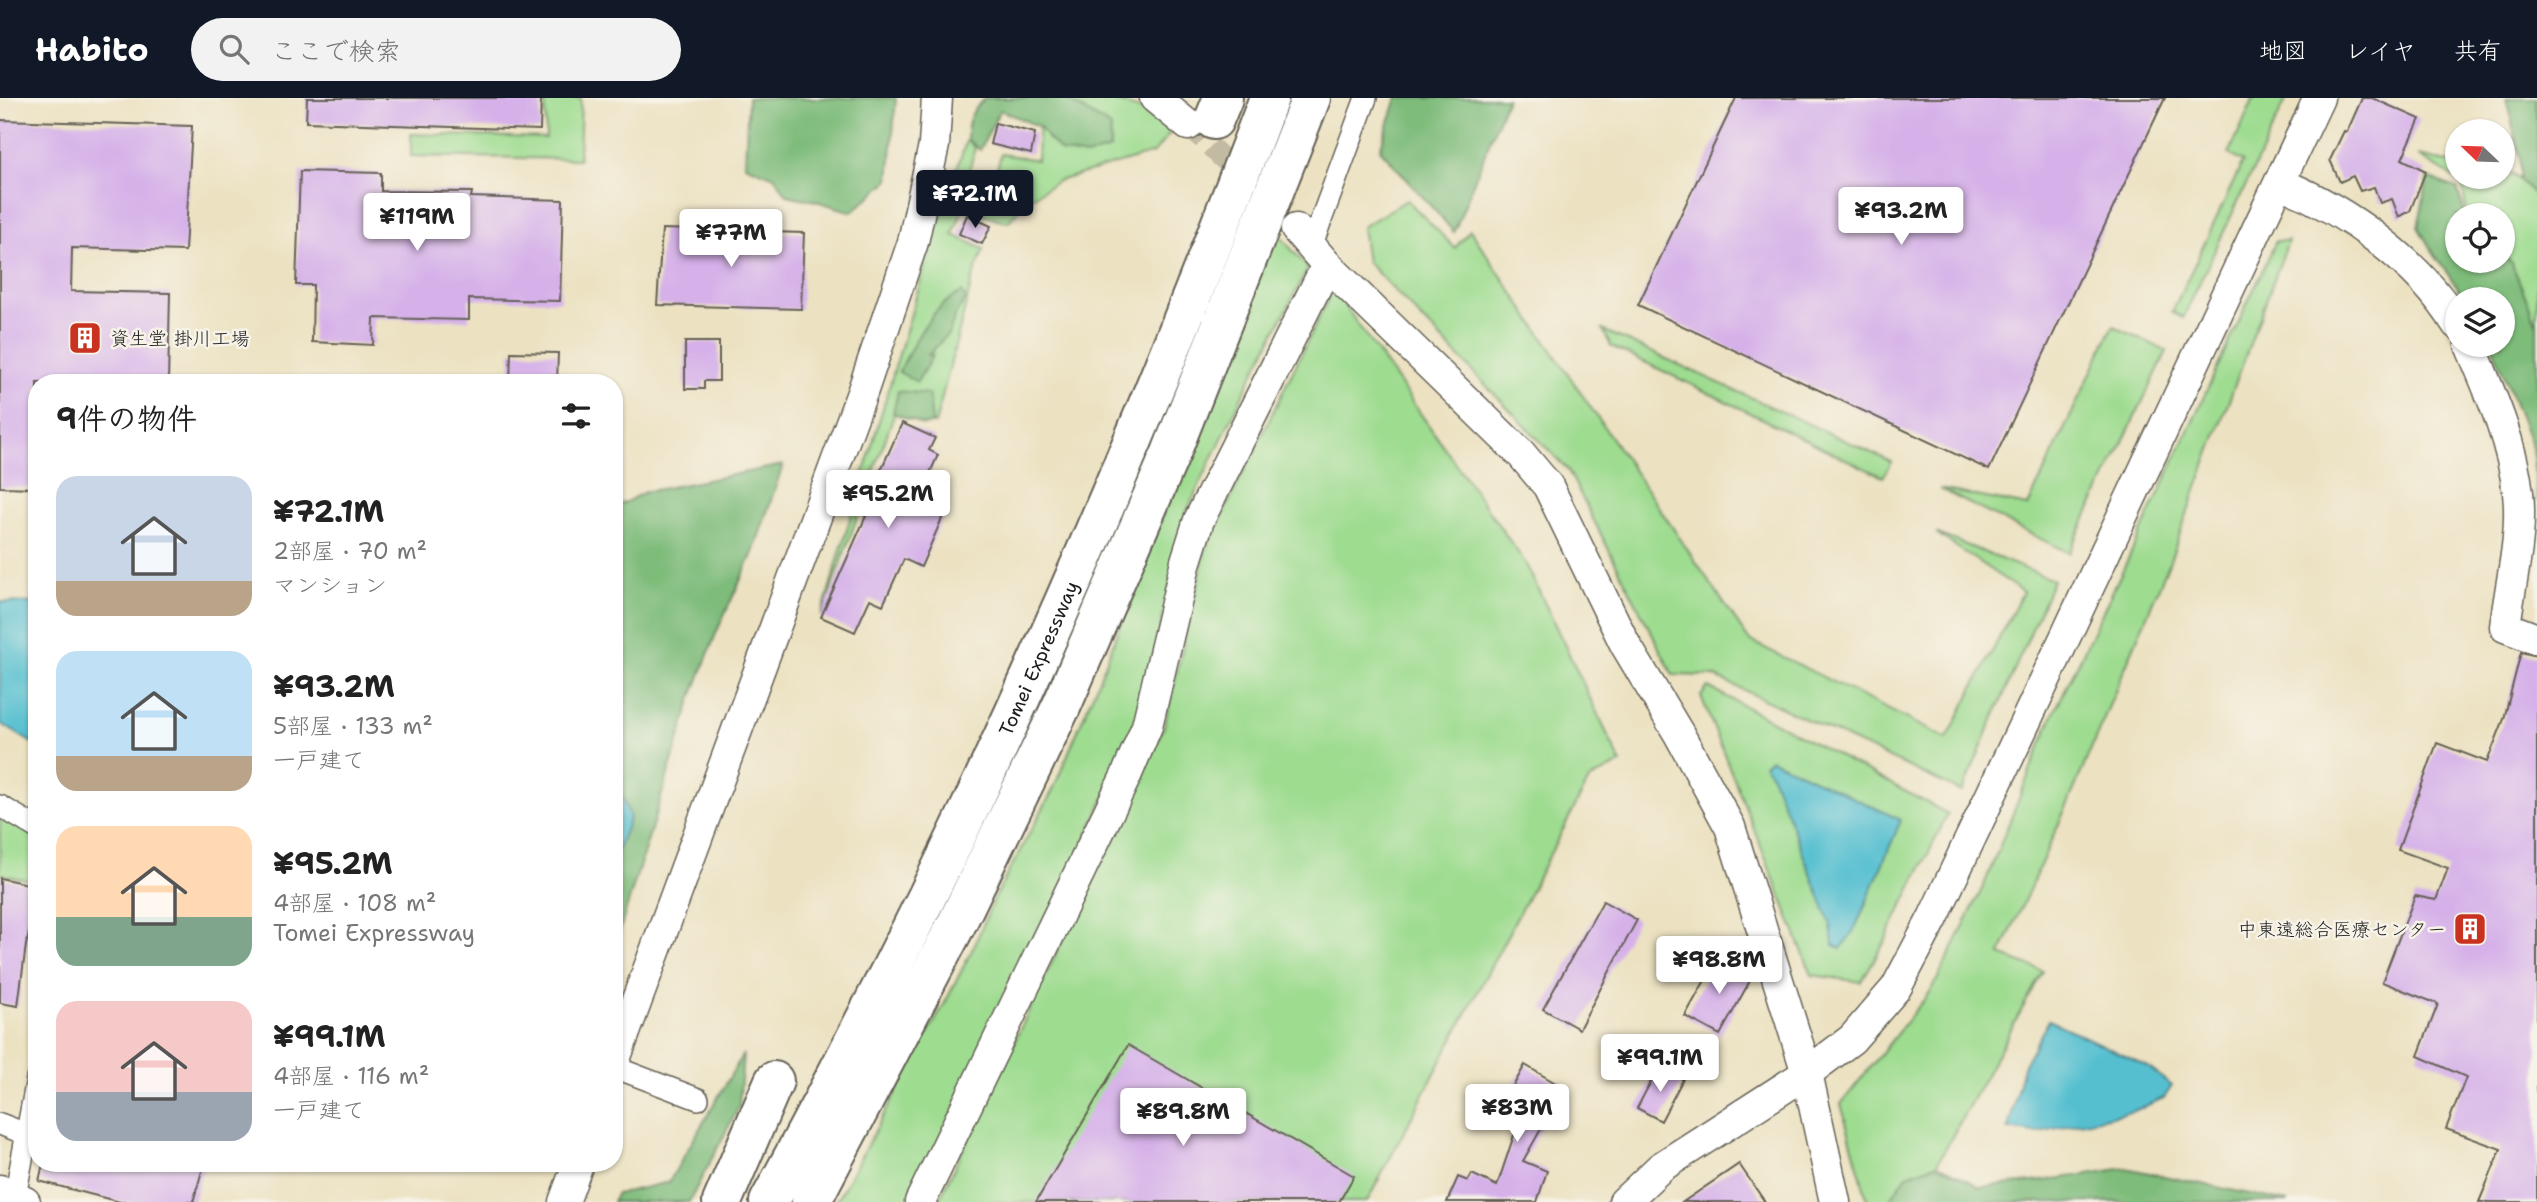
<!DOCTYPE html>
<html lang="ja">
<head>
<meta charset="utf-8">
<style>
	body { margin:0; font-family:"Shantell Sans","Klee One",sans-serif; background:#f2f2f2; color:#222; height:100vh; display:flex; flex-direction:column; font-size:26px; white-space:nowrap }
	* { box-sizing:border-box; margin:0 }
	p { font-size:23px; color:#767676 }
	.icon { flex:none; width:38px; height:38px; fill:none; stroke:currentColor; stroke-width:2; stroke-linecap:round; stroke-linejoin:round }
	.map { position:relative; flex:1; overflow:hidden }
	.panel { position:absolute; left:28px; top:276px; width:595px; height:798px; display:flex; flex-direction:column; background:#fff; border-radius:28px; box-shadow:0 2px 5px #0004 }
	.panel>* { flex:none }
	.needle { width:46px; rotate:293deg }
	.controls { position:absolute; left:2445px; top:21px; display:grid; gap:14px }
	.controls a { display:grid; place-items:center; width:70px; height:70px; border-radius:50%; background:#fff; box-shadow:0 2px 5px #0004; font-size:35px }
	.price { position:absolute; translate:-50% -60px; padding:0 16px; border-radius:7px; background:#fff; color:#222; font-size:23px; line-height:46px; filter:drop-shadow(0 2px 4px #0008) }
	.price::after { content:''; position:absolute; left:50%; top:42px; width:21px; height:16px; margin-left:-10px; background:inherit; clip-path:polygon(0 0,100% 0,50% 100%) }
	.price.on { background:#111827; color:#fff }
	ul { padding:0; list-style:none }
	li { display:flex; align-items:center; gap:21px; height:175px; padding:0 28px }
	li span { display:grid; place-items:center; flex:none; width:196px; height:140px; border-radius:21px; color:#555 }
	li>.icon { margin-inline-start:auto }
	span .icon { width:84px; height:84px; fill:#fffc; stroke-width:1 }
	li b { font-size:30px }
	h2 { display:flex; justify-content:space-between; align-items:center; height:84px; padding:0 28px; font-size:30px }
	header { display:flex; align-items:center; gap:42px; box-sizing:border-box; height:98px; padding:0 35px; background:#111827; color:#fff }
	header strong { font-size:33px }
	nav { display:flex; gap:38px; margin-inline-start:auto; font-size:24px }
	.search { width:490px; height:63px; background:#f2f2f2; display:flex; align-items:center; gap:18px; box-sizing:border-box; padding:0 24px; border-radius:38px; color:#767676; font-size:26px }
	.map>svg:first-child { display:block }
</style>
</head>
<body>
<header>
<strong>Habito</strong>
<div class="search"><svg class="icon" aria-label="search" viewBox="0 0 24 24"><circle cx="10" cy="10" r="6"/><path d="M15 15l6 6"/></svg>ここで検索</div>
<nav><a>地図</a><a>レイヤ</a><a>共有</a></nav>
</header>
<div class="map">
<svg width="2537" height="1104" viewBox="0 0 2537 1104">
	<rect width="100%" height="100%" fill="#f7f3e8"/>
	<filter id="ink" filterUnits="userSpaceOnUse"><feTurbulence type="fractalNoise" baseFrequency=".0143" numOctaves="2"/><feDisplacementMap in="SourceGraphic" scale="14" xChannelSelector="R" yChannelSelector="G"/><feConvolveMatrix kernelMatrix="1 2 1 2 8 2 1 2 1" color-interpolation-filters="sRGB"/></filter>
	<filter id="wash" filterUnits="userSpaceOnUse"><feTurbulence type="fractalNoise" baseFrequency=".00686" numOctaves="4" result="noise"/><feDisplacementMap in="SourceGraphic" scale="28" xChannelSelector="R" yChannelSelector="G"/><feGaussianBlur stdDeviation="1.57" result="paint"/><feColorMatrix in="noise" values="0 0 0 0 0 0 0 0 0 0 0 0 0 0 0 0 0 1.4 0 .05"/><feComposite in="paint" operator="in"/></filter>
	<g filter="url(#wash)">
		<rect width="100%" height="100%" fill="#ece2c2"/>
		<g fill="#9edc90" stroke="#5d7c56" stroke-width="2">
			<polygon points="545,0 581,0 579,61 411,58 411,36 546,40"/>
			<polygon points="1040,0 1106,0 1179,24 1154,55 1058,83 1029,101 1008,124 963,111 953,137 984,151 973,179 935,326 898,306 821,519 934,138 967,41 975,50 964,94 990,98 1001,56 1037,62"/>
			<polygon points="2254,0 2287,0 2183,220 2172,214 2243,64 2229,56"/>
			<polygon points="2418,58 2457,66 2457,79 2502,79 2503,74 2513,76 2537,99 2537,227 2512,166 2503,158 2502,117 2467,117 2462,84"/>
			<polygon points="1407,102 1455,150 1470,132 1749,542 1947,641 2023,494 1936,435 2053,482 1962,694 1714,578 1673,577 1568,372 1367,164 1362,129"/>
			<polygon points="1273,130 1308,170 1250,282 1185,417 1139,625 918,1104 836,1104 946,903 973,850 996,797 1053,692 1103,572"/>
			<polygon points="2276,143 2288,143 2169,465 2073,694 2000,857 2043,873 1937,1066 1907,1077 1891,1100 1891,1104 1868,1104 1841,1006 1933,890 1984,787 2052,619 2144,428"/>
			<polygon points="1333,191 1526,466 1621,665 1589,682 1367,1104 938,1104 1164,629 1206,451"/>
			<polygon points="2113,228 2167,253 2069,455 1940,391 2028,408"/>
			<polygon points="1603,232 1892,364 1883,379 1611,248"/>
			<polygon points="1708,589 1948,716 1884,845 1861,884 1812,877 1701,598"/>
			<polygon points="0,716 37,740 37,784 0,776"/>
		</g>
		<g fill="#7ebc7a" stroke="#4d6c4b" stroke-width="2">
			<polygon points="748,0 896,0 889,82 852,114 816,103 787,97 775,79 745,67"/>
			<path d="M985,0H1064L1111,29L1110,51L1087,58L1062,54L1048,41L1040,29L1000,12L980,52L967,41C967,22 971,13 985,0Z"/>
			<polygon points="1397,0 1507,0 1454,134 1380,51"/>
			<polygon points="2506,0 2537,0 2537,99 2513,76 2520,81 2520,58"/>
			<polygon points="2428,80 2457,90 2465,117 2457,117 2457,163 2502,163 2503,158 2512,166 2537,227 2537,404 2532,349 2492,247 2502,247 2502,201 2465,201 2434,156 2418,129"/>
			<path d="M962,194L966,201L956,216L949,235L928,257H933L917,284L899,274C914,244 930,209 962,194Z"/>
			<polygon points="898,293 929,296 932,326 923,327 893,315"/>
			<polygon points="783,367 753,455 717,533 692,599 614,851 614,761 630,719 614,677 614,410 645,394"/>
			<polygon points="743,956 739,1009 689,1104 613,1104 616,1096 669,1084"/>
			<polygon points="1937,1066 1980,1089 2042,1083 2126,1070 2288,1104 1891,1104 1891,1100 1907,1077"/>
		</g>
		<g fill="#55bfd0" stroke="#386e76" stroke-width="2">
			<polygon points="0,504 37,505 37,648 0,625"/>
			<polygon points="1771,661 1901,722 1856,829 1841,851 1833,847 1831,827 1772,678 1764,666"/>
			<polygon points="614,677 630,719 614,761"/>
			<polygon points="2049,922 2147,968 2172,988 2164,1000 2134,1013 2035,1035 2008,1031 2023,968"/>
		</g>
		<g id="blocks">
			<g fill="#d5b0e9">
				<polygon points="307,0 541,0 540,32 306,24"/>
				<polygon points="1736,0 2165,0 1989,372 1638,207"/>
				<polygon points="2362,0 2372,0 2420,21 2402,61 2426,73 2410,113 2399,119 2392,101 2380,105 2374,89 2360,93 2353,78 2340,84 2330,62 2344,33 2347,34"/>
				<polygon points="0,22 192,28 185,153 72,150 71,193 170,195 168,285 37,285 37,390 0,389"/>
				<polygon points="995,25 1035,35 1031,56 990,46"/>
				<polygon points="300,73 381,75 381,93 472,94 471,99 563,102 560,203 469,201 469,222 374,220 373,247 312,244 313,187 296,187"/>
				<polygon points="967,117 991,128 982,146 959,136"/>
				<polygon points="662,131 804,135 801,211 657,207"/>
				<polygon points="685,244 719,244 719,283 704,283 704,291 685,291"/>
				<polygon points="511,254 558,255 557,285 510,285"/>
				<polygon points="902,325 935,340 929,352 938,357 916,406 943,418 921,469 904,461 883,507 870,501 855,534 821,519 866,418 861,416"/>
				<polygon points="2521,554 2537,558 2537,1104 2479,1104 2501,1051 2446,1031 2466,979 2418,958 2438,906 2382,884 2415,798 2436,802 2448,770 2398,752 2437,645 2487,664 2504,621"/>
				<polygon points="0,780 37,788 37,802 26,847 18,908 0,905"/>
				<polygon points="1603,803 1637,822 1579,931 1543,911"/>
				<polygon points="1718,859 1752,879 1720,937 1685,918"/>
				<polygon points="1128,947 1354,1078 1339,1104 1036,1104"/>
				<polygon points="1525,967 1564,990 1523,1063 1547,1073 1537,1104 1447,1104 1458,1079 1468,1083 1472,1076 1497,1088 1516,1031 1496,1019"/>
				<polygon points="1659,968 1683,981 1661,1023 1637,1010"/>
				<polygon points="43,1066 204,1066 193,1104 120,1104 39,1083"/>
				<polygon points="1739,1066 1765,1104 1683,1104"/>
			</g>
		</g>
	</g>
	<g filter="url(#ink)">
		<use href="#blocks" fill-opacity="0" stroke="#656156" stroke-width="2"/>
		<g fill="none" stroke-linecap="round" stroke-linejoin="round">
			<polyline stroke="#c2baa1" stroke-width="21" stroke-dasharray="21 10" stroke-linecap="butt" points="1188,27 1244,81"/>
			<defs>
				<g id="street">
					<polyline points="1311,149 1366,0"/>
					<polyline points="0,708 37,730"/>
					<polyline points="614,969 698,1001"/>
					<polyline points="0,1026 26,1036"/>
					<polyline points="14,1104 37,981"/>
				</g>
				<g id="secondary">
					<polyline points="1155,0 1188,27"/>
					<path d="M2280,85C2348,113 2418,163 2457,226"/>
					<polyline points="1296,131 1327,167 1522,357 1548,388 1625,546 1679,636 1730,729 1807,975 1835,1104"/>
					<path d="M2470,247C2490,294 2512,343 2518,395C2523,438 2510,486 2505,529L2537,541"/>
					<polyline points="614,964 863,292 913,144 934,47 937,0"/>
					<polyline points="0,1092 25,1104"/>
					<polyline points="564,1104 578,1066"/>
					<polyline points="920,1104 1126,678 1147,628 1186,463 1199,422 1327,167"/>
					<polyline points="1624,1104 1661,1069 1807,975 1852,941 1896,890 1933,820 2319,0"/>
				</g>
				<g id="highway">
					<polyline points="1214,22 1223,0"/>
					<polyline points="722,1104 774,983"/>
					<path id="s1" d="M769,1104C844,964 917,824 984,680C1088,457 1182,230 1269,0"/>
					<polyline points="811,1104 957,825 1062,607 1171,355 1311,0"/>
				</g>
			</defs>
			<use href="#street" stroke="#656156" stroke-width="24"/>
			<use href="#secondary" stroke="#656156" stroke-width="33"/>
			<use href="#highway" stroke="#656156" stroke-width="42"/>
			<use href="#street" stroke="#fff" stroke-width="21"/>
			<use href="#secondary" stroke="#fff" stroke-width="30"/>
			<use href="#highway" stroke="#fff" stroke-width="38"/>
		</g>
	</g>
	<defs>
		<symbol id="building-square" viewBox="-11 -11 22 22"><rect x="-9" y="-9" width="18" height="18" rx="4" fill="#c8321e" stroke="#f7f3e8"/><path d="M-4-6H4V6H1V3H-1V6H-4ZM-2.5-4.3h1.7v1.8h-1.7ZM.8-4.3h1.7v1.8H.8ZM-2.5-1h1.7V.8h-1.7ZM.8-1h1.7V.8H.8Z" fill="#fff"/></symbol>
	</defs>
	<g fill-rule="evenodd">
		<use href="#building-square" x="66" y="221" width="38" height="38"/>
		<use href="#building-square" x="2451" y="812" width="38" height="38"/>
	</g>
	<g text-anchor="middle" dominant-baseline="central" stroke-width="5" stroke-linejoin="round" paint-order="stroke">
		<g font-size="19" fill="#1c1c1c" stroke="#f7f3e8" text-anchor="start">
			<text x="110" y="240">資生堂 掛川工場</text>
			<text x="2446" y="831" text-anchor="end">中東遠総合医療センター</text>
		</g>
		<g font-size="19" fill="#1c1c1c" stroke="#f7f3e8">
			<text stroke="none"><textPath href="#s1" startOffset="607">Tomei Expressway</textPath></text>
		</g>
	</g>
</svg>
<div class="controls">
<a><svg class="needle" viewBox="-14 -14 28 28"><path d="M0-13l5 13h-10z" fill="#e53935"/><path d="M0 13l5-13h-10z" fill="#767676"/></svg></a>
<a><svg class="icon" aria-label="locate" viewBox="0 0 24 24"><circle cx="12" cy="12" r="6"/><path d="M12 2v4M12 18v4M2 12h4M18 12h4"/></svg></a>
<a><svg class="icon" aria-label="layers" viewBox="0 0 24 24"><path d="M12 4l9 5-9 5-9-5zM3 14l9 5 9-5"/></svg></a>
</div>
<b class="price on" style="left:975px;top:132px">¥72.1M</b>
<b class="price" style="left:1901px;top:149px">¥93.2M</b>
<b class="price" style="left:417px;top:155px">¥119M</b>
<b class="price" style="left:731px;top:171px">¥77M</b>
<b class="price" style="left:888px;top:432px">¥95.2M</b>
<b class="price" style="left:1719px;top:898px">¥98.8M</b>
<b class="price" style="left:1660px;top:996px">¥99.1M</b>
<b class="price" style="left:1517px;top:1046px">¥83M</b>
<b class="price" style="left:1183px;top:1050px">¥89.8M</b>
<section class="panel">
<h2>9件の物件<svg class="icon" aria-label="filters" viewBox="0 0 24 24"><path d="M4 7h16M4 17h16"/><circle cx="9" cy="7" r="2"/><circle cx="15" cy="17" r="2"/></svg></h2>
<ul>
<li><span style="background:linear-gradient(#c9d6e8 75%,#b9a48a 0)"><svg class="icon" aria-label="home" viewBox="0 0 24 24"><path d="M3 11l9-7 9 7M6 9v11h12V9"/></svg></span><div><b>¥72.1M</b><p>2部屋 · 70 m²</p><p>マンション</p></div></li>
<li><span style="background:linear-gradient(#bfe0f5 75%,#b9a48a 0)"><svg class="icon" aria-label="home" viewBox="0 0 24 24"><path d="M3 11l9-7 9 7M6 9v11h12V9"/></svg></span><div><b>¥93.2M</b><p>5部屋 · 133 m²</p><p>一戸建て</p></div></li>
<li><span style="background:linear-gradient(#ffd9b3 65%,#7fa58c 0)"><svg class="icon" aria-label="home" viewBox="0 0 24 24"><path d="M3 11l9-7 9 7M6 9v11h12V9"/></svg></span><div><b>¥95.2M</b><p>4部屋 · 108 m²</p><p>Tomei Expressway</p></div></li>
<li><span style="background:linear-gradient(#f6c9c9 65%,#9aa5b1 0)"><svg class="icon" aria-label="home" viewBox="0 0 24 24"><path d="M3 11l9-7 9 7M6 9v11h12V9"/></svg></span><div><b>¥99.1M</b><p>4部屋 · 116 m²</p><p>一戸建て</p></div></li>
</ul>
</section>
</div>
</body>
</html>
